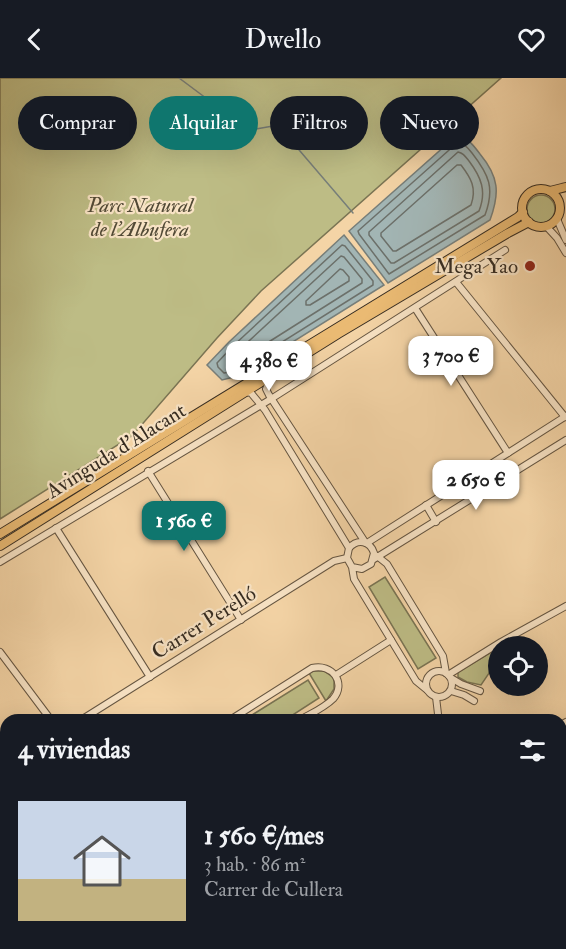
<!DOCTYPE html>
<html lang="es">
<head>
<meta charset="utf-8">
<style>
	body { margin:0; font-family:"IM FELL Double Pica",serif; background:#20242c; color:#f1f3f6; height:100vh; display:flex; flex-direction:column; font-size:22px; white-space:nowrap }
	* { box-sizing:border-box; margin:0 }
	p { font-size:20px; color:#9ea1a6 }
	.icon { flex:none; width:33px; height:33px; fill:none; stroke:currentColor; stroke-width:2; stroke-linecap:round; stroke-linejoin:round }
	.map { position:relative; flex:1; overflow:hidden }
	.drawer { position:absolute; left:0px; top:636px; width:567px; height:236px; display:flex; flex-direction:column; background:#171b24; border-radius:18px 18px 0 0; box-shadow:0 6px 24px #0002 }
	.drawer>* { flex:none }
	.hud { position:absolute; left:18px; top:18px; width:531px; height:54px; display:flex; gap:12px }
	.fabs { position:absolute; left:488px; top:558px; display:grid; gap:12px }
	.fabs a { display:grid; place-items:center; width:60px; height:60px; border-radius:50%; background:#171b24; box-shadow:0 6px 24px #0002; font-size:30px }
	.price { position:absolute; translate:-50% -51px; padding:0 14px; border-radius:12px; background:#fff; color:#222; font-size:20px; line-height:39px; filter:drop-shadow(0 2px 3px #0008) }
	.price::after { content:''; position:absolute; left:50%; top:36px; width:18px; height:14px; margin-left:-9px; background:inherit; clip-path:polygon(0 0,100% 0,50% 100%) }
	.price.active { background:#0f766e; color:#fff }
	ul { padding:0; list-style:none }
	li { display:flex; align-items:center; gap:18px; height:150px; padding:0 18px }
	li span { display:grid; place-items:center; flex:none; width:168px; height:120px; border-radius:0px; color:#555 }
	li>.icon { margin-inline-start:auto }
	span .icon { width:72px; height:72px; fill:#fffc; stroke-width:1 }
	li b { font-size:26px }
	h2 { display:flex; justify-content:space-between; align-items:center; height:72px; padding:0 18px; font-size:26px }
	.pill { padding:0 21px; border-radius:27px; background:#171b24; box-shadow:0 6px 24px #0002; font-size:21px; line-height:54px }
	.pill.active { background:#0f766e; color:#fff }
	header { display:flex; justify-content:space-between; align-items:center; height:78px; padding:0 18px; background:#171b24; font-size:27px; font-weight:600 }
	.map>svg:first-child { display:block }
</style>
</head>
<body>
<header><svg class="icon" aria-label="back" viewBox="0 0 24 24"><path d="M15 5l-7 7 7 7"/></svg>Dwello<svg class="icon" aria-label="heart" viewBox="0 0 24 24"><path d="M12 20l-8-8c-3-5 5-10 8-4 3-6 11-1 8 4z"/></svg></header>
<div class="map">
<svg width="566" height="871" viewBox="0 0 566 871">
	<rect width="100%" height="100%" fill="#f4d4a6"/>
	<filter id="stains"><feTurbulence type="fractalNoise" baseFrequency=".00333" numOctaves="4"/><feColorMatrix values="0 0 0 0 .2 0 0 0 0 .09 0 0 0 0 .02 0 0 0 .5 -.17"/></filter>
	<radialGradient id="worn" r=".72"><stop offset=".6" stop-color="#630" stop-opacity="0"/><stop offset="1" stop-color="#630" stop-opacity=".3"/></radialGradient>
	<g fill="#bdbc85" stroke="#7a7453" stroke-width="1.5">
		<polygon points="0,0 501,0 261,213 217,260 132,358 0,441"/>
		<circle cx="541" cy="131" r="14"/>
		<polygon points="385,499 436,580 418,591 369,509"/>
		<polygon points="498,570 498,582 481,607 467,604 458,599 458,594"/>
		<polygon points="313,593 324,593 334,600 334,611 326,623 309,595"/>
		<polygon points="308,602 319,620 285,642 244,642"/>
	</g>
	<g fill="#a2b5b4" stroke="#777e79" stroke-width="1.5">
		<path d="M459,58C469,61 474,68 480,76C499,99 500,115 490,142L388,205L349,153L454,60Z"/>
		<polygon points="344,157 384,207 238,298 222,302 207,287 229,264"/>
	</g>
	<g fill="none" stroke-linecap="round" stroke-linejoin="round">
		<g stroke="#6c706a" stroke-width="1.5">
			<path d="M457,65C464,65 468,70 472,75C489,97 495,110 485,137L389,196L359,156L358,153Z"/>
			<path d="M458,74C463,75 465,78 469,83C481,99 487,113 479,133L394,185H391L369,157V154Z"/>
			<path d="M457,87H461C471,100 477,110 471,127L396,173H393L381,158V155Z"/>
			<polygon points="342,167 345,168 373,203 373,207 236,293 224,295 218,289 217,285 233,268"/>
			<polygon points="341,178 344,179 362,201 362,205 237,284 233,283 232,280 238,273"/>
			<polygon points="340,191 343,192 349,199 349,203 310,227 306,227 306,223"/>
		</g>
		<polyline stroke="#777e79" stroke-width="1.5" points="179,0 242,47 256,51 273,48 282,52 353,135"/>
		<defs>
			<g id="minor">
				<polyline points="557,141 566,162"/>
				<polyline points="546,148 557,160 566,175"/>
				<polyline points="456,204 565,339"/>
				<polyline points="415,230 508,375"/>
				<polyline points="271,298 266,311 269,317 365,464"/>
				<polyline points="246,314 251,315 265,332 349,470"/>
				<polyline points="148,393 241,542"/>
				<polyline points="426,427 436,444"/>
				<polyline points="56,450 150,599"/>
				<polyline points="367,465 566,338"/>
				<polyline points="377,478 387,486 443,578 446,595"/>
				<polyline points="374,481 566,362"/>
				<polyline points="0,484 271,321 505,172"/>
				<path d="M352,489L362,491L371,486L374,475C370,463 358,460 349,470L347,480L352,489L354,501L416,603L427,612"/>
				<polyline points="0,574 51,642"/>
				<circle cx="439" cy="606" r="13"/>
				<polyline points="336,597 391,562"/>
				<polyline points="448,597 501,564 566,528"/>
				<polyline points="451,600 461,606 480,613"/>
				<polyline points="451,613 464,617 474,623"/>
				<polyline points="436,619 438,636 436,642"/>
				<polyline points="81,642 334,483 347,480"/>
				<path d="M230,642L312,590C332,585 347,605 333,621C324,630 310,636 300,642"/>
				<polyline points="561,647 566,644"/>
				<polyline points="0,687 6,690"/>
				<polyline points="561,688 566,685"/>
				<polyline points="0,762 6,765"/>
				<polyline points="561,786 566,795"/>
				<polyline points="0,822 6,830"/>
				<polyline points="360,866 369,869 378,866"/>
				<polyline points="518,866 525,871"/>
				<polyline points="13,871 19,866"/>
				<polyline points="387,871 388,866"/>
			</g>
			<g id="major">
				<circle cx="541" cy="130" r="19"/>
				<polyline points="550,113 566,109"/>
				<polyline points="0,456 518,139 523,134"/>
				<polyline points="0,468 338,256 508,155 529,144"/>
			</g>
			<g id="highway">
				<polyline points="0,717 6,720"/>
				<polyline points="0,733 6,736"/>
				<polyline points="238,866 248,871"/>
				<polyline points="269,866 278,871"/>
				<polyline points="282,866 292,871"/>
			</g>
		</defs>
		<use href="#minor" stroke="#665642" stroke-width="8"/>
		<use href="#major" stroke="#362c21" stroke-width="10"/>
		<use href="#highway" stroke="#362c21" stroke-width="11"/>
		<use href="#minor" stroke="#f8e3c5" stroke-width="6"/>
		<use href="#major" stroke="#eaba73" stroke-width="8"/>
		<use href="#highway" stroke="#eaba73" stroke-width="9"/>
		<defs>
			<g id="rail">
				<polyline points="561,670 566,667"/>
				<polyline points="204,871 214,866"/>
			</g>
		</defs>
		<use href="#rail" stroke="#362c21" stroke-width="4"/>
		<use href="#rail" stroke="#f8e3c5" stroke-width="1.5" stroke-dasharray="4.5" stroke-linecap="butt"/>
	</g>
	<circle fill="#8f2418" stroke="#f8e3c5" stroke-width="2" cx="530" cy="188" r="6"/>
	<g text-anchor="middle" dominant-baseline="central" stroke-width="4.5" stroke-linejoin="round" paint-order="stroke">
		<g font-size="21" font-style="italic" fill="#514935" stroke="#f8e3c5">
			<text x="140" y="127">Parc Natural<tspan x="140" dy="24">de l'Albufera</tspan></text>
		</g>
		<g font-size="21" fill="#362c21" stroke="#f8e3c5" text-anchor="end">
			<text x="518" y="188">Mega Yao</text>
		</g>
		<g font-size="21" fill="#362c21" stroke="#f8e3c5">
			<text transform="translate(116 373) rotate(-32)">Avinguda d'Alacant</text>
			<text transform="translate(204 545) rotate(-32)">Carrer Perelló</text>
		</g>
	</g>
	<rect width="100%" height="100%" filter="url(#stains)"/>
	<rect width="100%" height="100%" fill="url(#worn)"/>
</svg>
<div class="fabs">
<a><svg class="icon" aria-label="locate" viewBox="0 0 24 24"><circle cx="12" cy="12" r="6"/><path d="M12 2v4M12 18v4M2 12h4M18 12h4"/></svg></a>
</div>
<b class="price" style="left:451px;top:309px">3 700 €</b>
<b class="price" style="left:269px;top:314px">4 380 €</b>
<b class="price" style="left:476px;top:433px">2 650 €</b>
<b class="price active" style="left:184px;top:474px">1 560 €</b>
<div class="hud">
<a class="pill">Comprar</a>
<a class="pill active">Alquilar</a>
<a class="pill">Filtros</a>
<a class="pill">Nuevo</a>
</div>
<section class="drawer">
<h2>4 viviendas<svg class="icon" aria-label="filters" viewBox="0 0 24 24"><path d="M4 7h16M4 17h16"/><circle cx="9" cy="7" r="2"/><circle cx="15" cy="17" r="2"/></svg></h2>
<ul>
<li><span style="background:linear-gradient(#c9d6e8 65%,#c2b280 0)"><svg class="icon" aria-label="home" viewBox="0 0 24 24"><path d="M3 11l9-7 9 7M6 9v11h12V9"/></svg></span><div><b>1 560 €/mes</b><p>3 hab. · 86 m²</p><p>Carrer de Cullera</p></div></li>
</ul>
</section>
</div>
</body>
</html>
